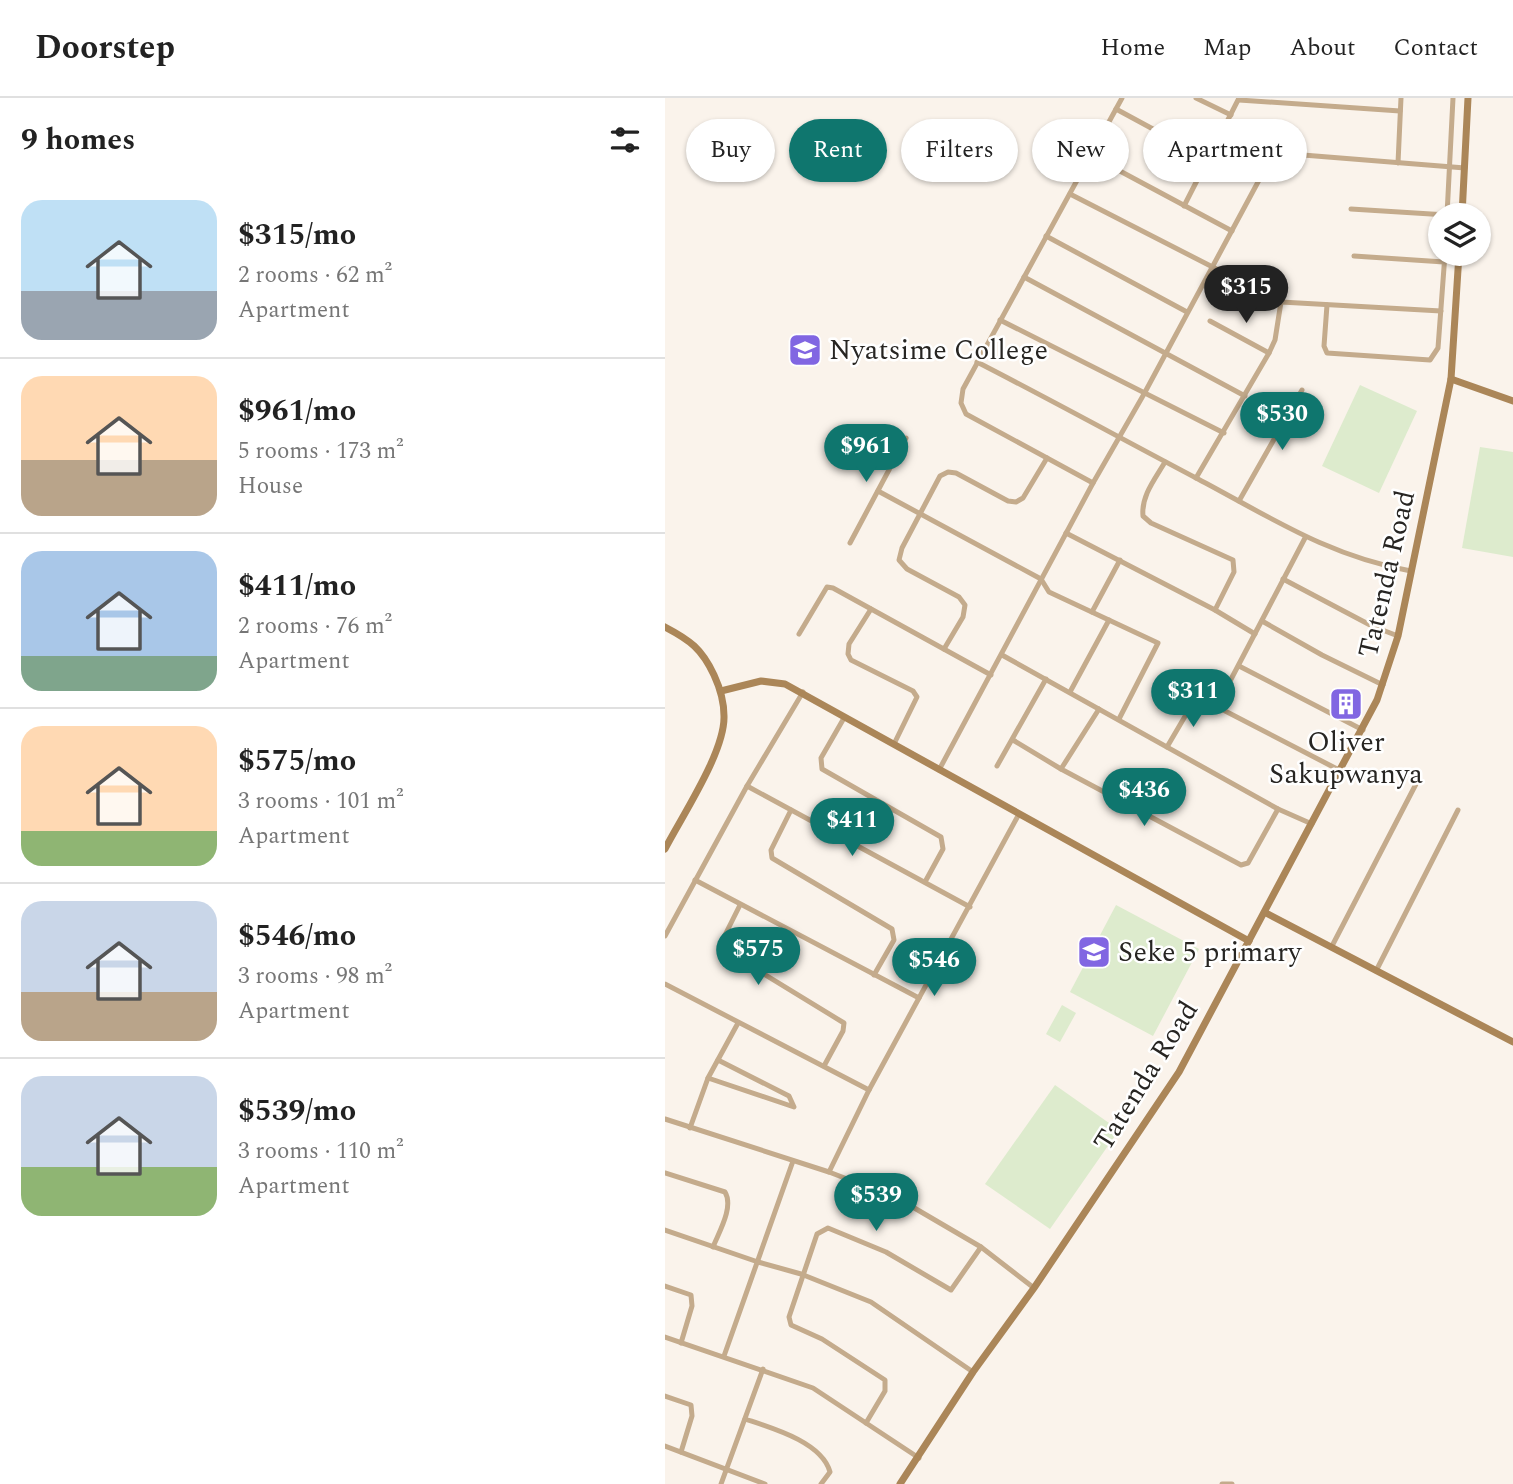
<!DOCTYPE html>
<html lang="en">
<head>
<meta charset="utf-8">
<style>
	body { margin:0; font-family:Spectral,serif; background:#f2f2f2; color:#222; height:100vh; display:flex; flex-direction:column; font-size:26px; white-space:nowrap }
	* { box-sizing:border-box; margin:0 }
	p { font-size:23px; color:#767676 }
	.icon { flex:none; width:38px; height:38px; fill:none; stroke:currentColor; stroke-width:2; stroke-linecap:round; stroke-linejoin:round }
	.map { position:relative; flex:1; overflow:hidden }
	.panel { display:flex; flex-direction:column; background:#fff; width:665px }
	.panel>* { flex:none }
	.hud { position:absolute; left:21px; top:21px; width:665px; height:63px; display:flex; gap:14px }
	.tools { position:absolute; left:763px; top:105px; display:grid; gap:14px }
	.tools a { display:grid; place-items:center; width:63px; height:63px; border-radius:50%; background:#fff; box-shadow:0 2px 5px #0004; font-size:35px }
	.price { position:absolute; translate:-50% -60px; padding:0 16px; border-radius:24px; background:#0f766e; color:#fff; font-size:23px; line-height:46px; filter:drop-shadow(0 2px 4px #0008) }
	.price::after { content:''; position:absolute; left:50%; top:42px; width:21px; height:16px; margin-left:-10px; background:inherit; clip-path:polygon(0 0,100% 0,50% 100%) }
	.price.active { background:#222; color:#fff }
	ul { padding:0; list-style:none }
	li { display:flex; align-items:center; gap:21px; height:175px; padding:0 21px }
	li+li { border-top:2px solid #e0e0e0 }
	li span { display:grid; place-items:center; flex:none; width:196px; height:140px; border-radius:21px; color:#555 }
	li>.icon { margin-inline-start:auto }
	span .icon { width:84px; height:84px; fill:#fffc; stroke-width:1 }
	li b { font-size:30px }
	h2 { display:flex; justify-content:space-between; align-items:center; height:84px; padding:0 21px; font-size:30px }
	.pill { padding:0 24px; border-radius:32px; background:#fff; box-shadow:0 2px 5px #0004; font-size:24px; line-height:63px }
	.pill.active { background:#0f766e; color:#fff }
	header { display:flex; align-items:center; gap:42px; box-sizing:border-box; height:98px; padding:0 35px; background:#fff; border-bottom:2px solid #e0e0e0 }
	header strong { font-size:33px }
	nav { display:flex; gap:38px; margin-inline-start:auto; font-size:24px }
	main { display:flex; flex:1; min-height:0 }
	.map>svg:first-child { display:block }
</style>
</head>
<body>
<header>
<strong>Doorstep</strong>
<nav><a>Home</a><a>Map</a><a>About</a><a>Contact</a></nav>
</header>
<main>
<section class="panel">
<h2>9 homes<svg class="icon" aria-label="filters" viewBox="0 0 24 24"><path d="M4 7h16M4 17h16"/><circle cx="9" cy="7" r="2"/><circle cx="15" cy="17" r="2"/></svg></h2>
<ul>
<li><span style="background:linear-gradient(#bfe0f5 65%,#9aa5b1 0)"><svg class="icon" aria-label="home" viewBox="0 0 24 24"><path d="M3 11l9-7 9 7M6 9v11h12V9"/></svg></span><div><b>$315/mo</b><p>2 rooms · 62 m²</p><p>Apartment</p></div></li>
<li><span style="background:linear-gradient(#ffd9b3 60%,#b9a48a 0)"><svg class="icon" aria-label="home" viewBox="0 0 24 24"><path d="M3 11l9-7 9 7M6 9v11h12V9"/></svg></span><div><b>$961/mo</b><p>5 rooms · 173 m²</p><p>House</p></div></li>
<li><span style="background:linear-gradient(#a9c7e8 75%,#7fa58c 0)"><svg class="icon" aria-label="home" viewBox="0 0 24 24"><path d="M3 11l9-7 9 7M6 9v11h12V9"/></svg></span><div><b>$411/mo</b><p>2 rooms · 76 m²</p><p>Apartment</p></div></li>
<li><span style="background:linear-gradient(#ffd9b3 75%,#8fb573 0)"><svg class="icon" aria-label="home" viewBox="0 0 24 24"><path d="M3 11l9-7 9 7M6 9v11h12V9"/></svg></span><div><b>$575/mo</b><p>3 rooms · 101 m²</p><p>Apartment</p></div></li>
<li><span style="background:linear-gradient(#c9d6e8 65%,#b9a48a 0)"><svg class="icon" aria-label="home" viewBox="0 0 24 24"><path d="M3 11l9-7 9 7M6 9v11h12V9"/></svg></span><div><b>$546/mo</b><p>3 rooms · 98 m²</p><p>Apartment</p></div></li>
<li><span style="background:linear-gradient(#c9d6e8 65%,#8fb573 0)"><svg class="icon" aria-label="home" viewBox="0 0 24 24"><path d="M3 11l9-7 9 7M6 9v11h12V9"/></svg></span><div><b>$539/mo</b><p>3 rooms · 110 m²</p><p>Apartment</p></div></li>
</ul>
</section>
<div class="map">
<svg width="848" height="1386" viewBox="0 0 848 1386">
	<rect width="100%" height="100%" fill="#faf3eb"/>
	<g fill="#ddebcd">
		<polygon points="695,287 752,313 714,395 657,368"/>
		<polygon points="815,349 848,354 848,459 797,450"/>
		<polygon points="451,807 534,851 488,938 405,894"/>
		<polygon points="397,907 411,915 395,944 381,936"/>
		<polygon points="390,987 454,1032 385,1131 320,1086"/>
	</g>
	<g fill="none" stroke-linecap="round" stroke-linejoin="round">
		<g stroke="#c4ab8c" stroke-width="5">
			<polyline points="531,0 566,17"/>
			<polyline points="574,2 735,13"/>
			<polyline points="451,11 523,50"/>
			<polyline points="425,57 567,133"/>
			<polyline points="733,65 736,0"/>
			<polyline points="405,96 616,204 776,213"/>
			<polyline points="519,108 574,0"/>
			<polyline points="686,111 782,117"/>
			<polyline points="782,117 788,0"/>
			<polyline points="381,138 522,214"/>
			<polyline points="689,158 779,164"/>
			<polyline points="359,179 580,298"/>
			<polyline points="662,207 659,248 662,255 765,262 773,250 780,156"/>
			<polyline points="335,222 559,335"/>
			<polyline points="545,223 604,255"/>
			<path d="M312,264C386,302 459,342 533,381C605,419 663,458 746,473"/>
			<path d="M500,364C490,381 476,398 478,418L486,425L568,462L569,474L550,512"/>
			<polyline points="531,380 604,255 610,242 616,204"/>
			<polyline points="428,385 301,316 296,305 298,291 457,0"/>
			<polyline points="213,393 376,481 384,494 493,545 454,621"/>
			<polyline points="574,403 637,292"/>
			<polyline points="401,435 550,512 590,536"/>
			<polyline points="185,445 241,340"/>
			<polyline points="618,481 707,528 733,538"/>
			<polyline points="206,511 184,546 183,556 186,562 248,593 252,599 229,646"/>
			<polyline points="427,514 455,462"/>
			<polyline points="597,523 657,557 718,587"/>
			<polyline points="134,536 162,489 168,490 326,577"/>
			<polyline points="279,551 298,519 300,507 294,499 242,471 234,462 237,450 275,378 283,374 291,375 343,403 351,404 358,400 382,360"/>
			<polyline points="337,557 613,711 647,726"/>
			<polyline points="574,568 698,632"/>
			<polyline points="405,594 444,522"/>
			<polyline points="552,608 640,440"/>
			<polyline points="434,611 396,671 576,767 583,765 613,711"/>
			<polyline points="179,620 156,660 157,671 276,739 278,751 260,784"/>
			<polyline points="348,642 396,671"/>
			<polyline points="502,649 529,603 537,601 676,673"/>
			<polyline points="332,668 381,581"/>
			<polyline points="274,672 428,385 479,296 600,71 608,63 638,57 800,70"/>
			<polyline points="82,688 305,809"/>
			<polyline points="126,712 106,752 107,760 227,831 229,842 209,877"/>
			<polyline points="30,782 254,900"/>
			<polyline points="75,807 58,841 58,851 179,925 178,933 159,968"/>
			<polyline points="0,838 82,688 138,594"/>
			<polyline points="667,848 751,686"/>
			<polyline points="711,873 793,712"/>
			<polyline points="0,886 204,992"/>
			<polyline points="43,980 129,1009 124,998 53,962"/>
			<polyline points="0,1021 164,1074 234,1101 316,1149 369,1190"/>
			<polyline points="25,1030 43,980 73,925"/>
			<polyline points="164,1074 204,992 354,716"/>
			<path d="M0,1075L60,1094C69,1109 54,1134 48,1149"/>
			<polyline points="0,1132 93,1164 136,1176 206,1204 308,1274"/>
			<polyline points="0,1188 26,1197 27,1208 16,1245"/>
			<polyline points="0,1239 148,1290 254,1360"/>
			<polyline points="59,1258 128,1063"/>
			<polyline points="0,1298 26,1307 27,1318 16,1354"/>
			<path d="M80,1321C107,1330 157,1344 165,1374L156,1386"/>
			<polyline points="201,1325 220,1293 220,1282 157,1241 126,1227 124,1219 152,1136 163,1130 221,1154 286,1192 316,1149"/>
			<polyline points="0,1348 100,1386"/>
			<polyline points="56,1386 98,1271"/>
			<polyline points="557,1386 567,1386"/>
		</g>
		<g stroke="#ab8658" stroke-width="7">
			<polyline points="797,117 803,0"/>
			<polyline points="786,281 848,303"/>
			<path d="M0,529C25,542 37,551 49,577C55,590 59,603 59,618C60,654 17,718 0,751"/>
			<polyline points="56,593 96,583 120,586 584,843"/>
			<polyline points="601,815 848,944"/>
			<polyline points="235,1386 308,1274 369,1190 514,974 712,602 733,538 786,281 794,156"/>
		</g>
	</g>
	<defs>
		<symbol id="school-square" viewBox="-11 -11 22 22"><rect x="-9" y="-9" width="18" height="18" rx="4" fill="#8166e2" stroke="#fff"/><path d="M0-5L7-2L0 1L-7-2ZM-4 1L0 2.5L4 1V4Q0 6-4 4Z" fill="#fff"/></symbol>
		<symbol id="building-square" viewBox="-11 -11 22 22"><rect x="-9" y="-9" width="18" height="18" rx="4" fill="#8166e2" stroke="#fff"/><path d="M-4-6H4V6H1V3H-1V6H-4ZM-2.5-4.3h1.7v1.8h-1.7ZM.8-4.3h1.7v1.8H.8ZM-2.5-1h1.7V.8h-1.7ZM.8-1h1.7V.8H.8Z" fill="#fff"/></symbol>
	</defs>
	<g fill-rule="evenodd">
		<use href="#school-square" x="121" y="233" width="38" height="38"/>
		<use href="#building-square" x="662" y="587" width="38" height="38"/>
		<use href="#school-square" x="410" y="835" width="38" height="38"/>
	</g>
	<g text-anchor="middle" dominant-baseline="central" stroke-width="5" stroke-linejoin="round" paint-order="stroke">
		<g font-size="28" fill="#272522" stroke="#fff" text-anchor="start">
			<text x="164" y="252">Nyatsime College</text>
			<text x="681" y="644" text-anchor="middle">Oliver<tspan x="681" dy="32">Sakupwanya</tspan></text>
			<text x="453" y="854">Seke 5 primary</text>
		</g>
		<g font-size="28" fill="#272522" stroke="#fff">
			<text transform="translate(722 476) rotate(-77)">Tatenda Road</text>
			<text transform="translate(481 978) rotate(-58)">Tatenda Road</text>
		</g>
	</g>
</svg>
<div class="tools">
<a><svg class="icon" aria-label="layers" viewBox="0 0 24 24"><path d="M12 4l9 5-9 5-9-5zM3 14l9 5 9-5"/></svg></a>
</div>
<b class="price active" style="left:581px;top:227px">$315</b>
<b class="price" style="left:617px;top:354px">$530</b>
<b class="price" style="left:201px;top:386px">$961</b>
<b class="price" style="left:528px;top:631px">$311</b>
<b class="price" style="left:479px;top:730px">$436</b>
<b class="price" style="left:187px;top:760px">$411</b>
<b class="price" style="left:93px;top:889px">$575</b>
<b class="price" style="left:269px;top:900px">$546</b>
<b class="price" style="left:211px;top:1135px">$539</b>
<div class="hud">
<a class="pill">Buy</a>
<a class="pill active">Rent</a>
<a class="pill">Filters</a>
<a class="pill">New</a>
<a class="pill">Apartment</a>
</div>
</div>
</main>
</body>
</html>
